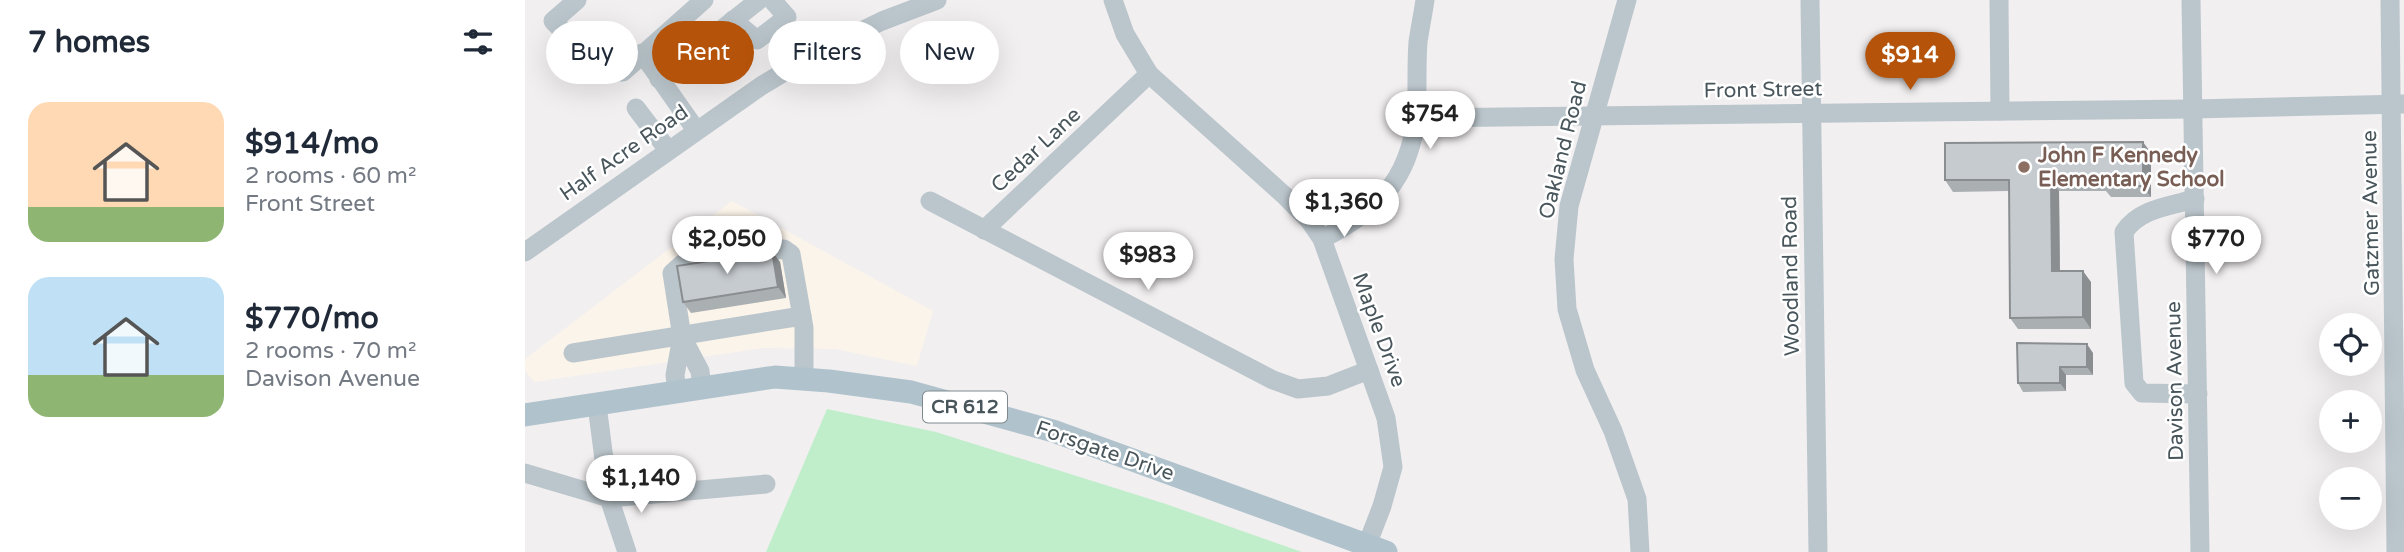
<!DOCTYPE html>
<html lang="en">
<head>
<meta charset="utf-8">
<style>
	body { margin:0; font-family:"Varela Round",sans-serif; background:#f6f6f7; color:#1f2937; height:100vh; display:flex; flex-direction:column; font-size:26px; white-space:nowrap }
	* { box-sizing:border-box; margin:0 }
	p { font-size:23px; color:#747a83 }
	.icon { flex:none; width:38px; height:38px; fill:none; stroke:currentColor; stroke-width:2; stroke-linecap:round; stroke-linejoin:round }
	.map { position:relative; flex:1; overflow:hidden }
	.side { display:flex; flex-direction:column; background:#fff; width:525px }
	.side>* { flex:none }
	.guide { position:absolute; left:21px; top:21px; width:665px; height:63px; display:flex; gap:14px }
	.controls { position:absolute; left:1794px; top:313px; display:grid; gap:14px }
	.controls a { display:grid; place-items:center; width:63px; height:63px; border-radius:50%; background:#fff; box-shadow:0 7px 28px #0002; font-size:35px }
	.price { position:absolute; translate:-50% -60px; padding:0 16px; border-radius:24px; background:#fff; color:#222; font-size:23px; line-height:46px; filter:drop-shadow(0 2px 4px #0008) }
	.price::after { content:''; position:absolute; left:50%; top:42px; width:21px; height:16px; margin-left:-10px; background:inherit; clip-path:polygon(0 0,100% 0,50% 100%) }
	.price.current { background:#b45309; color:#fff }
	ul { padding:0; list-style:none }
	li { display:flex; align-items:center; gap:21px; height:175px; padding:0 28px }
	li span { display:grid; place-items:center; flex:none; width:196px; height:140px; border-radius:21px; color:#555 }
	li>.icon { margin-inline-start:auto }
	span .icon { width:84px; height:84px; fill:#fffc; stroke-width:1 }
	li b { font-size:30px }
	h2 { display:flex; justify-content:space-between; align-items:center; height:84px; padding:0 28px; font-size:30px }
	.chip { padding:0 24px; border-radius:32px; background:#fff; box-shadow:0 7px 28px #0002; font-size:24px; line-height:63px }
	.chip.current { background:#b45309; color:#fff }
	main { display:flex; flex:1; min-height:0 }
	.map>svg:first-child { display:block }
</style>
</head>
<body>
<main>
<section class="side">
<h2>7 homes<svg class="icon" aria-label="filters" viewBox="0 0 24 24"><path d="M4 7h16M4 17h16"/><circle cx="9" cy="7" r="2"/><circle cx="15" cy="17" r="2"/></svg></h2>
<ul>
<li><span style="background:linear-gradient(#ffd9b3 75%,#8fb573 0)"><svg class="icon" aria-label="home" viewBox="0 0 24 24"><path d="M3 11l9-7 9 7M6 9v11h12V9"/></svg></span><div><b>$914/mo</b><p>2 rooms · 60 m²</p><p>Front Street</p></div></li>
<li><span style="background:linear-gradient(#bfe0f5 70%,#8fb573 0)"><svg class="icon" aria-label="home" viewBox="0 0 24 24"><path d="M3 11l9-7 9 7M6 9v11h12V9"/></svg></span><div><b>$770/mo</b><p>2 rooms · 70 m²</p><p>Davison Avenue</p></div></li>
</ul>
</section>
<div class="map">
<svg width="1879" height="552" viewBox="0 0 1879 552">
	<rect width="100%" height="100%" fill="#f2eff0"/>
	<polygon fill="#fbf4ea" points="207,201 408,311 392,366 310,349 238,348 9,382 0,370 0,359"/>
	<polygon fill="#c0eecb" points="302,409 411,432 641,504 777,552 241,552"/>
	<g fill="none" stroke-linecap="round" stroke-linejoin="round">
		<g stroke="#bbc6cc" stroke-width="19">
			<path d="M52,0L28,21C48,40 70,73 98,72L179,0"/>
			<polyline points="588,0 600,34 624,74 760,196 784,220 797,239 861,418 868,467 857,506 842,545"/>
			<polyline points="1102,0 1044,206 1039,259 1042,309 1060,370 1088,431 1112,499 1115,552"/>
			<polyline points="1285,0 1293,552"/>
			<polyline points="1474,0 1475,111"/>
			<polyline points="1666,0 1675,552"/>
			<polyline points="1865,0 1871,552"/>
			<polyline points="208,20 232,40 262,17 247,0"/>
			<polyline points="117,53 171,130"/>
			<polyline points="134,79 234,0"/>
			<polyline points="111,108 143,150"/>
			<polyline points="891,118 1668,109 1879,104"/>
			<path d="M1670,199C1644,206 1614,209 1599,232L1609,383L1617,393L1673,394"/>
			<polyline points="405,201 748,380 773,389 803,386 844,370"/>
			<polyline points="459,230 624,74"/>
			<path d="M797,239C851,212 884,181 891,118C893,93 891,67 893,42C895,28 898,14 900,0"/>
			<polyline points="0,252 236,86 289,54 357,21 412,0"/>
			<polyline points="48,353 277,316"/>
			<polyline points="177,388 175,371 157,337 147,273 157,264 259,249 266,254 279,328 279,379"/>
			<polyline points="152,392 150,375 157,337"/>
			<polyline points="72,405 84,498 102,552"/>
			<polyline points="0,473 84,498 241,484"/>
		</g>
		<polyline stroke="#b0c3cd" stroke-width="23" points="0,415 250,377 304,381 386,392 528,431 861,552"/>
	</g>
	<g fill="#aaafb2">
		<polygon points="1626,153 1626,197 1586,197 1581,191 1534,191 1535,271 1566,282 1566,329 1493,329 1485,318 1484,191 1428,192 1420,180"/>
		<polygon points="255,262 261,298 166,313 158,302"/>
		<polygon points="1568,353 1568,375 1541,375 1541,391 1498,392 1493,383"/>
	</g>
	<g fill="#8b8e91">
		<polygon points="1618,142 1626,153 1626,197 1618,186"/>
		<polygon points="1526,180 1534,191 1535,282 1527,271"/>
		<polygon points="247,251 255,262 261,298 253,287"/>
		<polygon points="1558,271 1566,282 1566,329 1558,317"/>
		<polygon points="1562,344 1568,353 1568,375 1562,367"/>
		<polygon points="1535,367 1541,375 1541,391 1535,383"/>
	</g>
	<g fill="#c6cbcf" stroke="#8b8e91" stroke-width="2">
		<polygon points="1618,142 1618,186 1578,186 1578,179 1526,180 1527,271 1558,271 1558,317 1485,318 1484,180 1420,180 1420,143"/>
		<polygon points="247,251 253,287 158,302 152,266"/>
		<polygon points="1492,343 1562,344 1562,367 1535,367 1535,383 1493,383"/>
	</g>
	<circle fill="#8d6e63" stroke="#fff" stroke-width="2.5" cx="1499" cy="167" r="7"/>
	<g text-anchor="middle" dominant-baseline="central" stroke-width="5" stroke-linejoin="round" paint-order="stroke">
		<rect fill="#fff" stroke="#7f898d" stroke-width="2" x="398" y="391.5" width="84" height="31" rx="5"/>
		<g font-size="19" font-weight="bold" fill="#48565c">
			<text x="440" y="407">CR 612</text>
		</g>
		<g font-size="21" fill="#48565c" stroke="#fff">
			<text transform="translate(1238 90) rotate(-1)">Front Street</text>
			<text transform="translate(511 150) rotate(-43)">Cedar Lane</text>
			<text transform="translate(1038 150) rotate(-76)">Oakland Road</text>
			<text transform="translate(99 153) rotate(-35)">Half Acre Road</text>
			<text transform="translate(1846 213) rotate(-91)">Gatzmer Avenue</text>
			<text transform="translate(1266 276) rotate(-91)">Woodland Road</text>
			<text transform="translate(854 330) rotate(70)">Maple Drive</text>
			<text transform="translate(1650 381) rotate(-91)">Davison Avenue</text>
			<text transform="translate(580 451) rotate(19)">Forsgate Drive</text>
		</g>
		<g font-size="21" font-weight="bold" fill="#785e54" stroke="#fff" text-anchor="start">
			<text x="1513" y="155">John F Kennedy<tspan x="1513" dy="24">Elementary School</tspan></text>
		</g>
	</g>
</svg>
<div class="controls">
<a><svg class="icon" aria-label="locate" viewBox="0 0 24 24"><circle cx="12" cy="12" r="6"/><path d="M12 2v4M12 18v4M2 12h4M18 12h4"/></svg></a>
<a>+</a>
<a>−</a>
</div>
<b class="price current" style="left:1385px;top:92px">$914</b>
<b class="price" style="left:905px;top:151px">$754</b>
<b class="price" style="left:819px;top:239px">$1,360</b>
<b class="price" style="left:202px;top:276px">$2,050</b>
<b class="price" style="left:1691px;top:276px">$770</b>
<b class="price" style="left:623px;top:292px">$983</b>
<b class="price" style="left:116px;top:515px">$1,140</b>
<div class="guide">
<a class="chip">Buy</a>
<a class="chip current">Rent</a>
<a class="chip">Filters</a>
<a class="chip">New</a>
</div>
</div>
</main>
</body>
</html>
